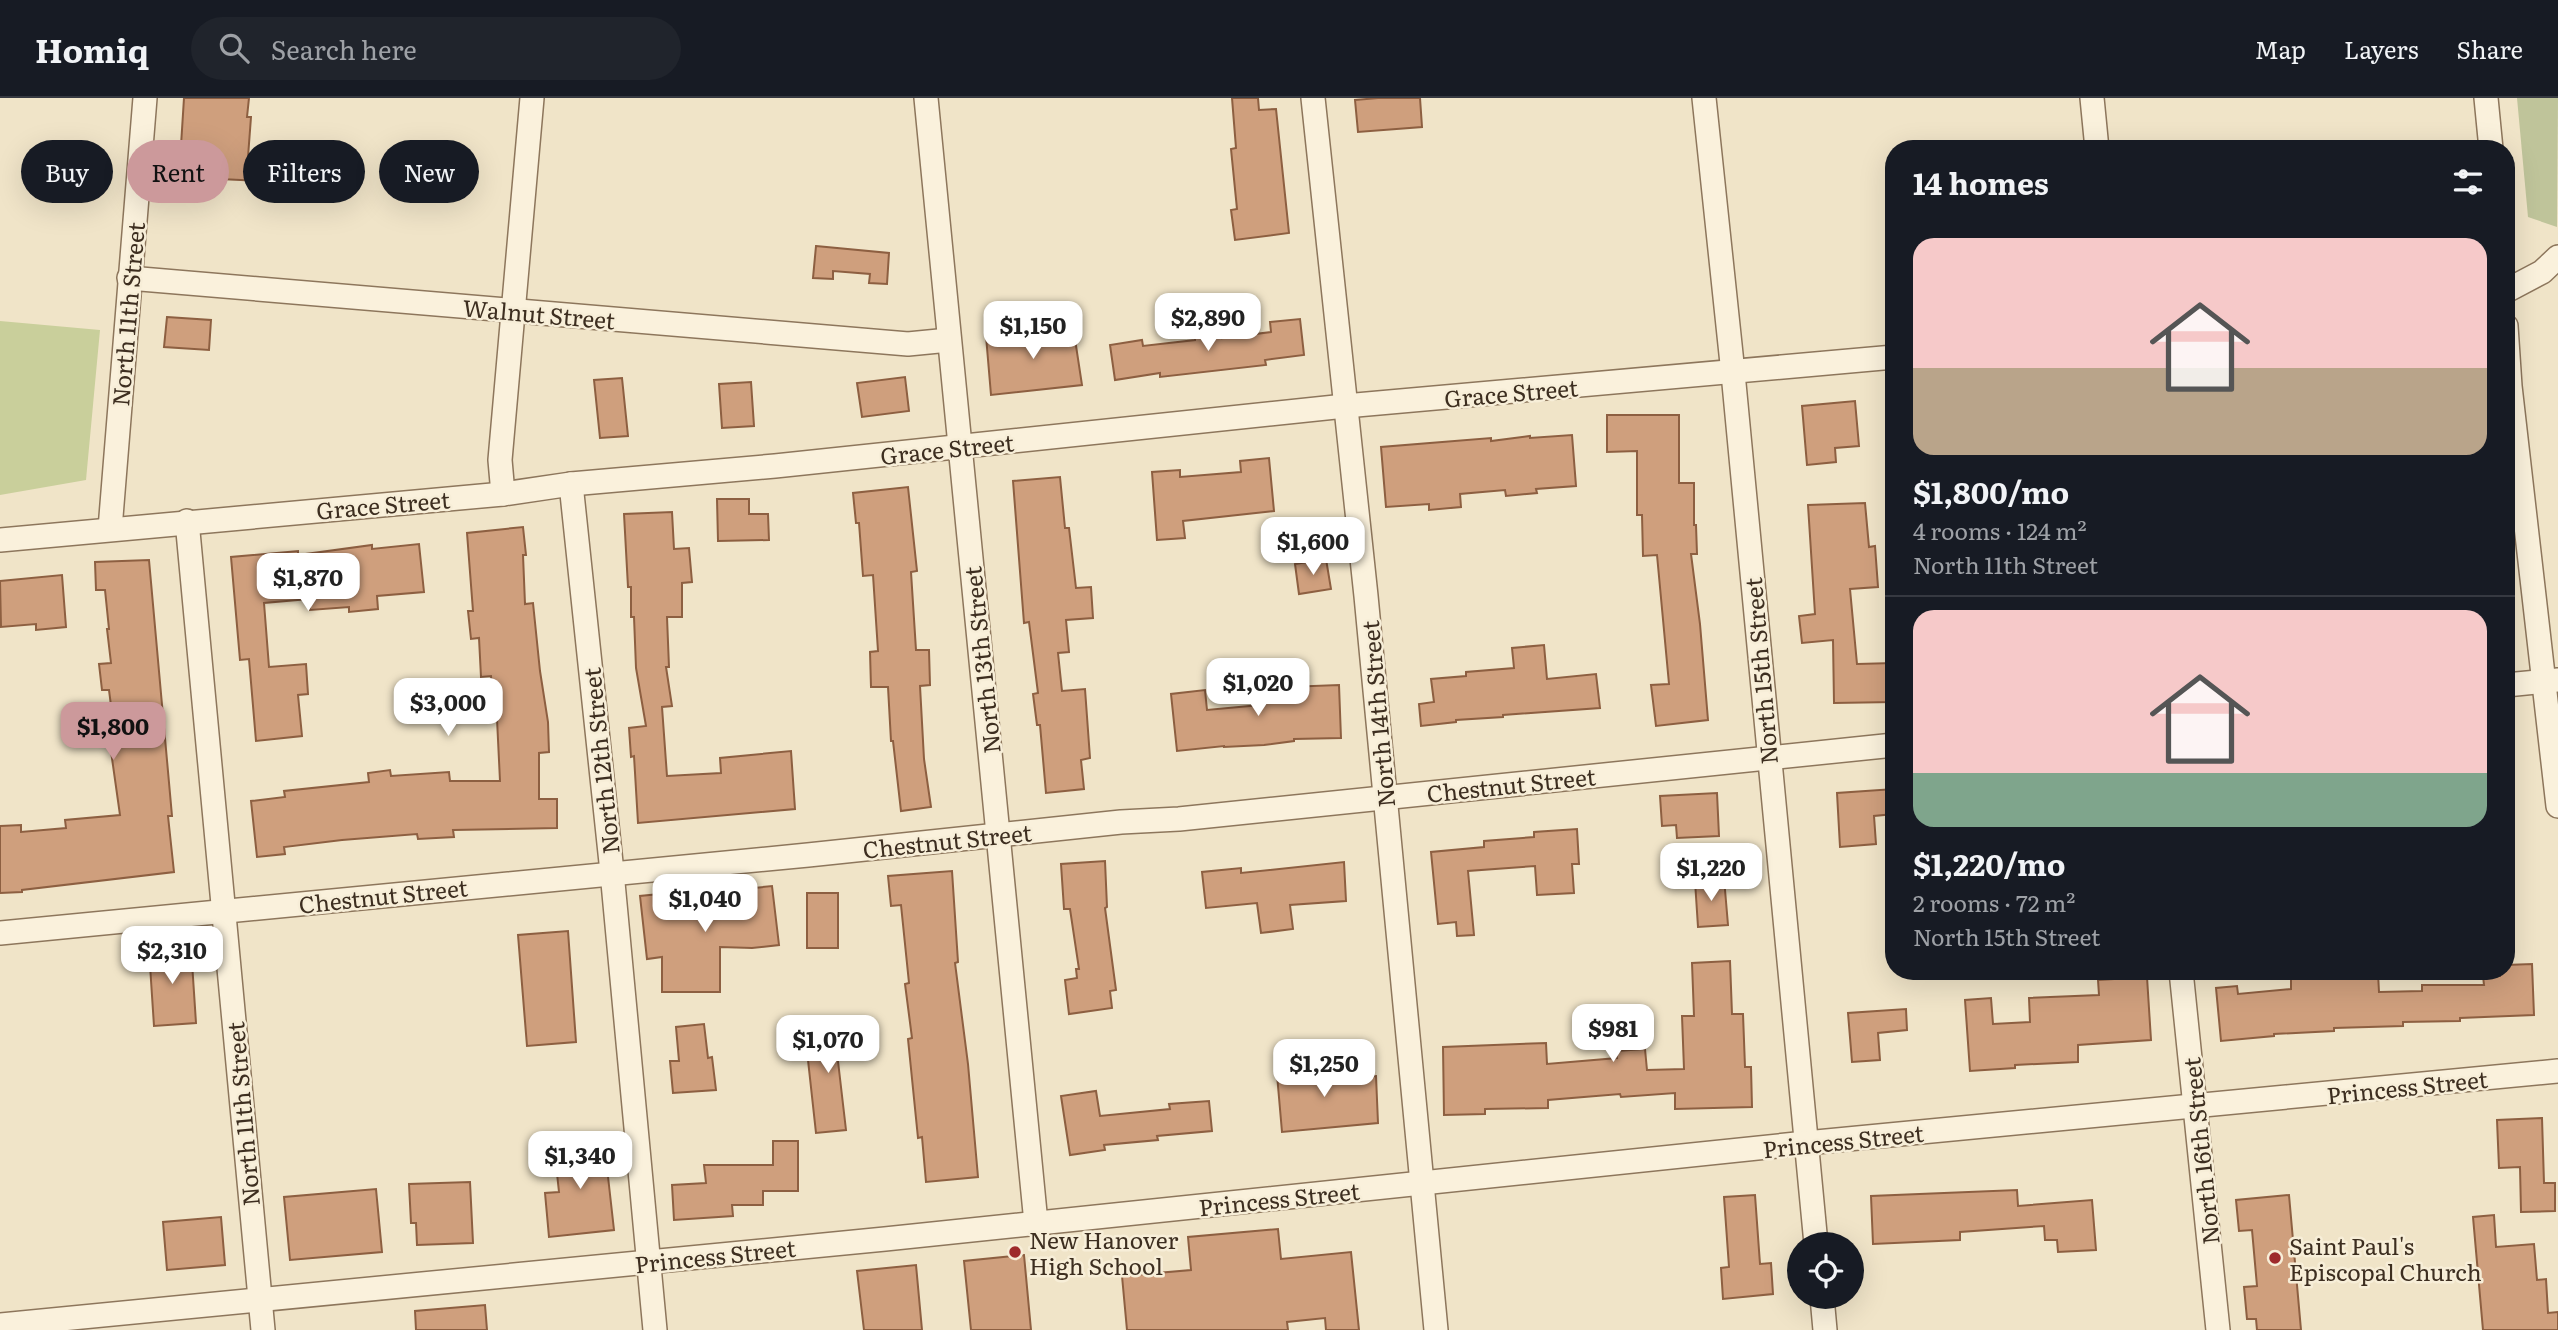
<!DOCTYPE html>
<html lang="en">
<head>
<meta charset="utf-8">
<style>
	body { margin:0; font-family:Literata,serif; background:#20242c; color:#f1f3f6; height:100vh; display:flex; flex-direction:column; font-size:26px; white-space:nowrap }
	* { box-sizing:border-box; margin:0 }
	p { font-size:23px; color:#9ea1a6 }
	.icon { flex:none; width:38px; height:38px; fill:none; stroke:currentColor; stroke-width:2; stroke-linecap:round; stroke-linejoin:round }
	.map { position:relative; flex:1; overflow:hidden }
	.side { position:absolute; left:1885px; top:42px; width:630px; height:840px; display:flex; flex-direction:column; background:#171b24; border-radius:28px; box-shadow:0 7px 28px #0002 }
	.side>* { flex:none }
	.hud { position:absolute; left:21px; top:42px; width:665px; height:63px; display:flex; gap:14px }
	.tools { position:absolute; left:1787px; top:1134px; display:grid; gap:14px }
	.tools a { display:grid; place-items:center; width:77px; height:77px; border-radius:50%; background:#171b24; box-shadow:0 7px 28px #0002; font-size:35px }
	.price { position:absolute; translate:-50% -60px; padding:0 16px; border-radius:14px; background:#fff; color:#222; font-size:23px; line-height:46px; filter:drop-shadow(0 2px 4px #0008) }
	.price::after { content:''; position:absolute; left:50%; top:42px; width:21px; height:16px; margin-left:-10px; background:inherit; clip-path:polygon(0 0,100% 0,50% 100%) }
	.price.on { background:#cc999b; color:#111 }
	ul { padding:0; list-style:none }
	li { display:grid; align-content:center; gap:14px; height:371px; padding:0 28px }
	li+li { border-top:2px solid #363941 }
	li span { display:grid; place-items:center; height:217px; border-radius:21px; color:#555 }
	li>.icon { margin-inline-start:auto }
	span .icon { width:126px; height:126px; fill:#fffc; stroke-width:1 }
	li b { font-size:30px }
	h2 { display:flex; justify-content:space-between; align-items:center; height:84px; padding:0 28px; font-size:30px }
	.tag { padding:0 24px; border-radius:32px; background:#171b24; box-shadow:0 7px 28px #0002; font-size:24px; line-height:63px }
	.tag.on { background:#cc999b; color:#111 }
	header { display:flex; align-items:center; gap:42px; box-sizing:border-box; height:98px; padding:0 35px; background:#171b24; border-bottom:2px solid #363941 }
	header strong { font-size:33px }
	nav { display:flex; gap:38px; margin-inline-start:auto; font-size:24px }
	.search { width:490px; height:63px; background:#20242c; display:flex; align-items:center; gap:18px; box-sizing:border-box; padding:0 24px; border-radius:38px; color:#9ea1a6; font-size:26px }
	.map>svg:first-child { display:block }
</style>
</head>
<body>
<header>
<strong>Homiq</strong>
<div class="search"><svg class="icon" aria-label="search" viewBox="0 0 24 24"><circle cx="10" cy="10" r="6"/><path d="M15 15l6 6"/></svg>Search here</div>
<nav><a>Map</a><a>Layers</a><a>Share</a></nav>
</header>
<div class="map">
<svg width="2558" height="1232" viewBox="0 0 2558 1232">
	<rect width="100%" height="100%" fill="#f0e4c8"/>
	<polygon fill="#c9cf9b" points="0,223 100,232 86,382 0,397"/>
	<polygon fill="#bfc49a" points="2517,0 2558,0 2557,129 2528,119"/>
	<g fill="#cf9f7d" stroke="#8d5f41" stroke-width="2">
		<polygon points="184,0 249,0 247,19 251,19 248,59 263,60 262,83 179,79"/>
		<polygon points="1232,0 1258,0 1259,12 1276,11 1289,135 1235,142 1231,112 1237,111 1231,51 1236,50"/>
		<polygon points="1378,0 1420,0 1422,29 1358,34 1355,2"/>
		<polygon points="816,148 889,155 887,186 869,185 870,176 833,173 833,181 813,180"/>
		<polygon points="167,219 211,222 209,252 164,249"/>
		<polygon points="1300,221 1304,257 1265,262 1266,267 1160,279 1160,275 1115,282 1110,247 1142,242 1143,248 1195,242 1195,237 1222,234 1222,240 1271,234 1270,224"/>
		<polygon points="1073,228 1082,287 991,297 986,238"/>
		<polygon points="905,279 909,313 862,319 857,285"/>
		<polygon points="622,280 628,338 600,340 594,282"/>
		<polygon points="751,284 754,328 722,330 719,286"/>
		<polygon points="1855,303 1859,348 1835,350 1836,364 1807,367 1802,308"/>
		<polygon points="1607,317 1679,317 1679,385 1694,385 1694,427 1696,427 1697,456 1691,456 1700,526 1708,622 1656,628 1651,587 1669,586 1657,457 1643,458 1642,417 1637,417 1637,353 1607,354"/>
		<polygon points="1572,337 1576,388 1536,391 1537,395 1506,398 1505,392 1460,396 1461,409 1429,412 1429,406 1386,409 1381,349 1491,340 1491,343 1530,338 1530,340"/>
		<polygon points="1269,360 1274,413 1183,423 1185,440 1157,442 1152,374 1180,372 1180,379 1241,374 1240,363"/>
		<polygon points="1060,379 1065,430 1069,430 1076,490 1091,489 1093,520 1066,522 1069,554 1058,555 1062,593 1085,591 1090,660 1081,662 1084,691 1046,695 1040,627 1037,627 1033,596 1038,595 1029,524 1024,525 1013,383"/>
		<polygon points="908,389 917,473 911,474 916,552 929,552 930,587 920,588 924,661 931,709 901,713 893,643 891,643 888,589 871,589 870,554 878,553 873,477 863,478 859,425 856,425 853,395"/>
		<polygon points="717,401 749,401 749,416 768,416 769,442 718,443"/>
		<polygon points="1865,405 1869,449 1875,448 1878,489 1850,491 1857,566 1894,565 1894,604 1834,605 1833,542 1802,545 1799,518 1815,516 1808,407"/>
		<polygon points="672,414 674,451 689,450 692,484 682,485 682,519 667,519 669,569 666,569 672,608 662,609 667,678 721,675 720,660 791,653 795,711 638,725 634,658 631,659 629,630 646,628 636,570 634,519 631,519 631,489 628,489 624,416"/>
		<polygon points="523,429 526,457 523,457 525,506 533,505 540,573 548,624 549,654 539,655 539,701 557,701 557,730 453,732 454,739 418,741 417,736 342,742 284,749 285,756 257,759 251,703 285,699 284,693 369,684 368,675 390,672 391,678 449,674 450,683 500,683 497,621 495,621 491,578 481,579 479,540 471,541 468,513 473,513 467,435"/>
		<polygon points="419,446 424,494 377,498 378,511 349,514 349,509 310,512 309,501 264,505 269,569 306,566 308,596 298,597 302,638 256,643 249,561 240,562 231,459 298,453 298,457 372,447 372,451"/>
		<polygon points="1326,461 1331,491 1299,496 1295,466"/>
		<polygon points="149,462 172,718 168,718 174,774 22,792 22,794 0,795 0,728 21,727 21,734 66,730 65,722 120,717 108,632 114,631 109,592 102,592 99,566 111,565 107,531 109,531 105,492 96,492 95,464"/>
		<polygon points="62,477 66,529 36,532 36,526 1,529 0,483"/>
		<polygon points="1544,547 1547,581 1596,576 1600,610 1503,617 1503,619 1456,622 1456,624 1421,628 1419,606 1434,604 1431,581 1466,578 1466,574 1514,570 1512,550"/>
		<polygon points="1287,583 1287,589 1339,587 1341,640 1294,641 1294,643 1264,647 1224,649 1224,648 1177,653 1171,596 1205,592 1207,612 1260,607 1257,587"/>
		<polygon points="1894,691 1894,716 1874,718 1876,746 1840,749 1837,695"/>
		<polygon points="1717,695 1719,738 1677,740 1676,727 1662,728 1660,698"/>
		<polygon points="1577,731 1579,766 1572,766 1574,795 1537,797 1535,768 1468,773 1474,837 1457,838 1456,824 1438,826 1431,754 1484,749 1484,743 1534,739 1534,734"/>
		<polygon points="1105,763 1107,809 1105,810 1116,892 1110,893 1112,910 1069,916 1065,882 1077,880 1076,871 1079,871 1070,811 1064,811 1061,766"/>
		<polygon points="1344,764 1346,803 1290,807 1293,831 1261,835 1257,805 1206,810 1202,774 1241,770 1241,775"/>
		<polygon points="952,773 958,864 955,865 968,966 978,1079 926,1084 922,1039 918,1040 908,941 912,940 905,886 909,885 901,807 891,808 888,778"/>
		<polygon points="1724,780 1728,827 1698,829 1695,783"/>
		<polygon points="772,788 779,847 752,850 720,849 720,894 662,894 662,859 647,861 640,798 669,795 669,797 746,797 745,791"/>
		<rect x="807" y="795" width="31" height="55"/>
		<polygon points="568,833 576,944 527,948 518,837"/>
		<polygon points="191,849 196,925 154,928 149,852"/>
		<polygon points="1730,863 1732,916 1743,916 1745,969 1751,969 1752,1009 1675,1011 1675,995 1621,999 1620,996 1548,1002 1548,1010 1485,1011 1485,1016 1444,1017 1443,949 1546,945 1547,966 1617,960 1616,953 1645,951 1647,972 1684,971 1682,918 1694,918 1692,865"/>
		<polygon points="2532,866 2534,917 2460,920 2460,923 2403,924 2403,928 2334,930 2334,933 2274,936 2274,938 2221,943 2216,890 2237,888 2238,896 2291,891 2291,875 2332,873 2332,877 2378,875 2379,894 2422,893 2422,887 2484,887 2483,878 2500,878 2500,873 2506,873 2506,867"/>
		<polygon points="2147,879 2151,942 2078,947 2078,964 2015,967 2015,970 1970,973 1965,902 1991,900 1993,926 2030,924 2029,900 2099,897 2098,882"/>
		<polygon points="1906,911 1907,932 1878,935 1880,962 1852,964 1848,915"/>
		<polygon points="851,923 853,944 836,946 846,1032 816,1035 808,962 814,961 810,928"/>
		<polygon points="704,926 708,960 712,959 716,992 673,995 670,963 679,963 676,929"/>
		<polygon points="1312,962 1313,983 1376,978 1378,1025 1282,1034 1276,965"/>
		<polygon points="1096,993 1100,1018 1170,1011 1169,1006 1209,1003 1212,1033 1157,1038 1158,1042 1104,1047 1105,1052 1070,1057 1061,998"/>
		<polygon points="2542,1020 2544,1085 2555,1085 2555,1113 2521,1114 2520,1069 2499,1070 2497,1022"/>
		<polygon points="604,1043 614,1132 549,1139 545,1095 559,1094 554,1048"/>
		<polygon points="773,1043 798,1043 798,1093 763,1093 763,1107 732,1107 733,1118 674,1122 672,1087 706,1085 704,1067 773,1067"/>
		<polygon points="470,1084 473,1145 417,1147 416,1125 411,1125 409,1086"/>
		<polygon points="376,1091 382,1154 290,1162 284,1099"/>
		<polygon points="2017,1092 2018,1108 2092,1102 2096,1152 2058,1154 2057,1142 2045,1142 2044,1128 1960,1134 1960,1142 1873,1146 1871,1098"/>
		<polygon points="1755,1097 1760,1166 1771,1165 1773,1196 1723,1201 1721,1170 1729,1169 1724,1099"/>
		<polygon points="2289,1097 2301,1232 2257,1232 2256,1221 2247,1221 2244,1189 2257,1188 2252,1132 2239,1133 2236,1102"/>
		<polygon points="2494,1117 2496,1149 2534,1146 2537,1182 2546,1181 2548,1215 2558,1214 2558,1232 2483,1232 2473,1119"/>
		<polygon points="221,1119 225,1167 167,1172 163,1124"/>
		<polygon points="1278,1131 1281,1161 1351,1154 1359,1232 1326,1232 1325,1220 1287,1224 1288,1232 1127,1232 1122,1178 1191,1172 1188,1139"/>
		<polygon points="1024,1157 1031,1232 971,1232 964,1163"/>
		<polygon points="916,1167 922,1232 864,1232 857,1173"/>
		<polygon points="485,1207 487,1232 416,1232 415,1213"/>
	</g>
	<g fill="none" stroke-linecap="round" stroke-linejoin="round">
		<defs>
			<g id="minor">
				<polyline points="926,0 1036,1125"/>
				<polyline points="1313,0 1366,498 1436,1232"/>
				<polyline points="1704,0 1733,275 1816,1146"/>
				<polyline points="2092,0 2097,51"/>
				<polyline points="2486,0 2491,51"/>
				<polyline points="129,180 908,246 949,242"/>
				<polyline points="2506,193 2542,174 2558,159"/>
				<polyline points="2506,228 2510,288 2558,708"/>
				<polyline points="571,386 612,774 655,1232"/>
				<polyline points="503,396 500,362 532,0"/>
				<polyline points="187,423 263,1232"/>
				<polyline points="110,431 145,0"/>
				<polyline points="0,442 503,396 571,386 775,368 1345,308 1894,259"/>
				<polyline points="2506,587 2558,582"/>
				<polyline points="0,835 808,757 1121,724 1179,721 1894,647"/>
				<polyline points="2181,873 2218,1232"/>
				<polyline points="1822,1199 1825,1232"/>
				<polyline points="0,1227 885,1141 1806,1045 2558,973"/>
			</g>
		</defs>
		<use href="#minor" stroke="#8d765c" stroke-width="26"/>
		<use href="#minor" stroke="#faf1dc" stroke-width="23"/>
	</g>
	<g fill="#9e2a2b" stroke="#f7eed8" stroke-width="2.5">
		<circle cx="1015" cy="1154" r="7"/>
		<circle cx="2275" cy="1160" r="7"/>
	</g>
	<g text-anchor="middle" dominant-baseline="central" stroke-width="5" stroke-linejoin="round" paint-order="stroke">
		<g font-size="23" fill="#3d2e20" stroke="#f7eed8">
			<text transform="translate(539 215) rotate(5)">Walnut Street</text>
			<text transform="translate(127 216) rotate(-85)">North 11th Street</text>
			<text transform="translate(1511 294) rotate(-5)">Grace Street</text>
			<text transform="translate(947 350) rotate(-6)">Grace Street</text>
			<text transform="translate(383 406) rotate(-5)">Grace Street</text>
			<text transform="translate(981 562) rotate(-96)">North 13th Street</text>
			<text transform="translate(1760 573) rotate(-95)">North 15th Street</text>
			<text transform="translate(1377 616) rotate(-95)">North 14th Street</text>
			<text transform="translate(600 663) rotate(-96)">North 12th Street</text>
			<text transform="translate(1511 686) rotate(-6)">Chestnut Street</text>
			<text transform="translate(947 742) rotate(-6)">Chestnut Street</text>
			<text transform="translate(383 797) rotate(-6)">Chestnut Street</text>
			<text transform="translate(2407 988) rotate(-6)">Princess Street</text>
			<text transform="translate(242 1016) rotate(-95)">North 11th Street</text>
			<text transform="translate(1843 1042) rotate(-6)">Princess Street</text>
			<text transform="translate(2200 1053) rotate(-96)">North 16th Street</text>
			<text transform="translate(1279 1100) rotate(-6)">Princess Street</text>
			<text transform="translate(715 1157) rotate(-6)">Princess Street</text>
		</g>
		<g font-size="23" fill="#3d2e20" stroke="#f7eed8" text-anchor="start">
			<text x="1029" y="1141">New Hanover<tspan x="1029" dy="26">High School</tspan></text>
			<text x="2289" y="1147">Saint Paul's<tspan x="2289" dy="26">Episcopal Church</tspan></text>
		</g>
	</g>
</svg>
<div class="tools">
<a><svg class="icon" aria-label="locate" viewBox="0 0 24 24"><circle cx="12" cy="12" r="6"/><path d="M12 2v4M12 18v4M2 12h4M18 12h4"/></svg></a>
</div>
<b class="price" style="left:1208px;top:255px">$2,890</b>
<b class="price" style="left:1033px;top:263px">$1,150</b>
<b class="price" style="left:1313px;top:479px">$1,600</b>
<b class="price" style="left:308px;top:515px">$1,870</b>
<b class="price" style="left:1258px;top:620px">$1,020</b>
<b class="price" style="left:448px;top:640px">$3,000</b>
<b class="price on" style="left:113px;top:664px">$1,800</b>
<b class="price" style="left:1711px;top:805px">$1,220</b>
<b class="price" style="left:705px;top:836px">$1,040</b>
<b class="price" style="left:172px;top:888px">$2,310</b>
<b class="price" style="left:1613px;top:966px">$981</b>
<b class="price" style="left:828px;top:977px">$1,070</b>
<b class="price" style="left:1324px;top:1001px">$1,250</b>
<b class="price" style="left:580px;top:1093px">$1,340</b>
<div class="hud">
<a class="tag">Buy</a>
<a class="tag on">Rent</a>
<a class="tag">Filters</a>
<a class="tag">New</a>
</div>
<section class="side">
<h2>14 homes<svg class="icon" aria-label="filters" viewBox="0 0 24 24"><path d="M4 7h16M4 17h16"/><circle cx="9" cy="7" r="2"/><circle cx="15" cy="17" r="2"/></svg></h2>
<ul>
<li><span style="background:linear-gradient(#f6c9c9 60%,#b9a48a 0)"><svg class="icon" aria-label="home" viewBox="0 0 24 24"><path d="M3 11l9-7 9 7M6 9v11h12V9"/></svg></span><div><b>$1,800/mo</b><p>4 rooms · 124 m²</p><p>North 11th Street</p></div></li>
<li><span style="background:linear-gradient(#f6c9c9 75%,#7fa58c 0)"><svg class="icon" aria-label="home" viewBox="0 0 24 24"><path d="M3 11l9-7 9 7M6 9v11h12V9"/></svg></span><div><b>$1,220/mo</b><p>2 rooms · 72 m²</p><p>North 15th Street</p></div></li>
</ul>
</section>
</div>
</body>
</html>
